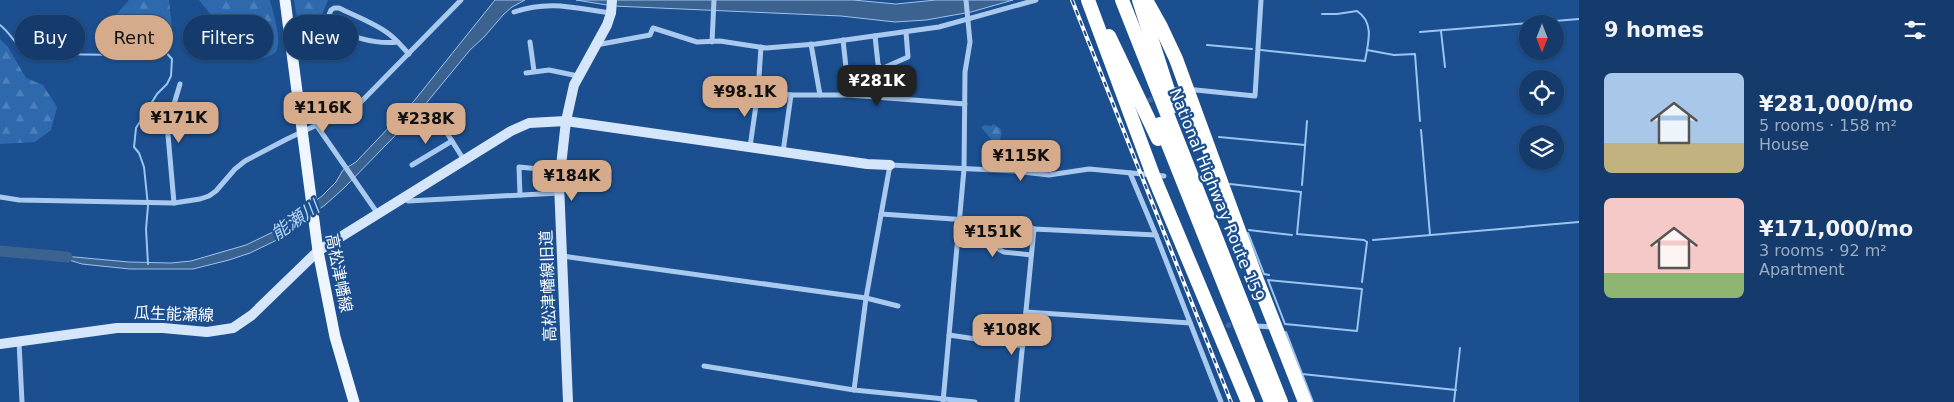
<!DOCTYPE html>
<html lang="en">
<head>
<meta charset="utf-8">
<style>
	body { margin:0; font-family:"DejaVu Sans","Noto Sans JP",sans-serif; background:#1d4271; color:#f1f3f6; height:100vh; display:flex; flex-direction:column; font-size:19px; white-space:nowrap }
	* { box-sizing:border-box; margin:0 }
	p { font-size:16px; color:#9dadc1 }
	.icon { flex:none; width:28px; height:28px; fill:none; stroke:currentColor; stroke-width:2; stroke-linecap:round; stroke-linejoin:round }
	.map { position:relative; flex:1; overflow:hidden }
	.drawer { display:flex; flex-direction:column; background:#143b6b; width:375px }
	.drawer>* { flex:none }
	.top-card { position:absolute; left:15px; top:15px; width:475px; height:45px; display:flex; gap:10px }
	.needle { width:32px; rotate:180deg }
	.buttons { position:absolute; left:1519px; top:15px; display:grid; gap:10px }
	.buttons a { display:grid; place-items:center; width:45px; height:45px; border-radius:50%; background:#143b6b; box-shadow:0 1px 4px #0004,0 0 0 1px #33557e; font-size:25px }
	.price { position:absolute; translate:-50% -42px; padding:0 11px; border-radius:10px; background:#d6ab8b; color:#111; font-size:16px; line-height:32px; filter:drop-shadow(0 1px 2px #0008) }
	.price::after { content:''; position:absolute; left:50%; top:30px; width:15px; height:11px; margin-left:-8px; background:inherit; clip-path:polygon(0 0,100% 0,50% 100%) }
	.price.selected { background:#222; color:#fff }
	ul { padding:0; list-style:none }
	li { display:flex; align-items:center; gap:15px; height:125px; padding:0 25px }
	li span { display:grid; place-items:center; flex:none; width:140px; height:100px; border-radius:8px; color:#555 }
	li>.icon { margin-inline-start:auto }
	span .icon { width:60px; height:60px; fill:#fffc; stroke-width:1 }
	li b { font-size:21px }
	h2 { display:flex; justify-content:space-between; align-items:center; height:60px; padding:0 25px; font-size:21px }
	.tag { padding:0 18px; border-radius:22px; background:#143b6b; box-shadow:0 1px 4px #0004,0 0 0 1px #33557e; font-size:18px; line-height:45px }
	.tag.selected { background:#d6ab8b; color:#111 }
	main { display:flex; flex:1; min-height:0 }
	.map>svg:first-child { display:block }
</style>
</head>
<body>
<main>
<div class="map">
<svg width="1579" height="402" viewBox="0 0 1579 402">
	<defs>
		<pattern id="forest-firs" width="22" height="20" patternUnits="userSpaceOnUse" patternTransform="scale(1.25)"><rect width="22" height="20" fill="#2e69ad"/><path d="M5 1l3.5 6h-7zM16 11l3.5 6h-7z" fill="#4d80b9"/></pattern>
	</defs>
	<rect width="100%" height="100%" fill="#1b4f8f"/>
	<g fill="url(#forest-firs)">
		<polygon points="129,0 169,0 173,39 109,51 106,26"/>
		<path d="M199,0H270C273,12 281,37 277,49C276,53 273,54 269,56C252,63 238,60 224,46C218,39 220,32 217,25C214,16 205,8 199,0Z"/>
		<polygon points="294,0 328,0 318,25 298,24"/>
		<polygon points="0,39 8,47 26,78 43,85 57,107 51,130 35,142 0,144"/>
		<path d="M993,124L1001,129C1003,134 997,149 994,153L989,144L991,139L981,127L985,125L991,126Z"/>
	</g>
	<g fill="#3c6290" stroke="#9cc4f0">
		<polygon points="495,0 525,0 512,7 504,14 484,37 470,50 423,107 344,188 325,205 279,239 250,253 229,260 193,269 130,269 82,264 53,255 129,262 171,263 191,261 246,245 275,231 322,196 336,182 343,170 356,162 414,101"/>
		<polygon points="576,0 853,0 896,4 936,0 1013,0 971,12 926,20 895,22 841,16 613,6"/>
	</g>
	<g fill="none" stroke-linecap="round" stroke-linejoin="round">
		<g stroke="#9cc4f0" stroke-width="2">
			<path d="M0,25C12,34 16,48 30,54"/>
			<polyline points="1441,31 1445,67"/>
			<polyline points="1420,32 1579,19"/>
			<polyline points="1207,45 1252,49"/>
			<path d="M1261,50L1365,61C1368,43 1375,23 1357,11L1337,14H1322"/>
			<polyline points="1367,50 1394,55 1415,54 1420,121"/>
			<polyline points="47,54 121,55 142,50 161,47 172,59 171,76 167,84 157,94 136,128 134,147 139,153 144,167 148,206 146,229 148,264"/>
			<polyline points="1421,130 1430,235"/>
			<polyline points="1219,137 1305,145"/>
			<polyline points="1230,184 1301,192"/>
			<polyline points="1302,185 1307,121"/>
			<polyline points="1301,192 1297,234 1364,240 1367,242"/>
			<polyline points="1249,230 1292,235"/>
			<polyline points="1248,233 1264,274 1269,275"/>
			<polyline points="1373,240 1579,222"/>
			<polygon points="1268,280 1362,289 1357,331 1285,324"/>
			<polyline points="1362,282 1367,242"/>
			<polyline points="1286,332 1313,402"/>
			<polyline points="1302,374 1456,390"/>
			<polyline points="1454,402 1460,348"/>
		</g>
		<polyline stroke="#3c6290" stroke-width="11" points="0,251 67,257"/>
		<g stroke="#3d69a0" stroke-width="5" stroke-dasharray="5 2.5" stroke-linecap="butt">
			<polyline points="1141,104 1159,96"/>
			<polyline points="1194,179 1211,181"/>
			<polyline points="1226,325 1239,326"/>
		</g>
		<g stroke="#a9c9ee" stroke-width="5">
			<path d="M514,12C550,0 574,8 611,13"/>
			<polyline points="875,36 878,64 881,69 908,57 906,32"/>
			<polyline points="843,40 849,95"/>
			<path d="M398,42C374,45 350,36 328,26L326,22L331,10L334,8H339C355,16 375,23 389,34C397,40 403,48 409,54"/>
			<polyline points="530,42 534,71"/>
			<polyline points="712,42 714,0"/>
			<polyline points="811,44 820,95"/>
			<polyline points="596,45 650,35 653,28 697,42 720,41 766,48 816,44 939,27 1036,0"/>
			<polyline points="526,73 549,70 578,76"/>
			<polyline points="1174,90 1186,89 1255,96 1261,0"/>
			<polyline points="758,91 791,95 849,95 965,104"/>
			<polyline points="317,126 378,214"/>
			<polyline points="445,130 464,160"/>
			<polyline points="750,147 758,91 761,47"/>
			<polyline points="783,152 791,95"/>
			<polyline points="412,165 452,141"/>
			<polyline points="1130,173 1156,235"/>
			<polyline points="520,195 519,167 560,171"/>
			<polyline points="0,197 19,200 174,203 200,199 209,196 216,191 235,169 245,161 287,139 357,106 461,0"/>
			<polyline points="405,198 408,201 559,193"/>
			<polyline points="174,203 168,135 169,121 180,84"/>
			<polyline points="881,214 1025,224 1034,229"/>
			<polyline points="958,239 983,241 1004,252 1031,255"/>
			<polyline points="562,256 866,298 898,306"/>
			<polyline points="1026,312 1190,323"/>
			<polyline points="1257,326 1274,327"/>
			<polyline points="949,335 1023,346"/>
			<polyline points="19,342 22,402"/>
			<polyline points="704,366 854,390"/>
			<polyline points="943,402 964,169 965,72 970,42 966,0"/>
			<polyline points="975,402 854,390 866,298 890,165 1015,171 1049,175 1089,169 1164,176"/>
			<polyline points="1017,402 1034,229 1156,235 1221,402"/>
		</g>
		<g stroke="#d6e6fa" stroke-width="10">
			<polyline points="0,344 117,328 163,328 207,332 233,328 252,315 318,251 511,131 529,123 566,121 867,164 890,165"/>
			<polyline points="568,402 559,184 566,121 574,85 607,25 611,13 612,0"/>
		</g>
		<polyline stroke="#f0f6ff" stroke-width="11" points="285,0 318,251 335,337 354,402"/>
		<g stroke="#fff" stroke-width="14">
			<polyline points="1088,0 1153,175 1248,402"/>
			<polyline points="1122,0 1281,402"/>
			<polyline points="1139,0 1173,106"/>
			<polyline points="1146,0 1161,27 1176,59 1257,280 1305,402"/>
			<polyline points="1109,36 1158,139"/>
			<polyline points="1160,124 1271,402"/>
		</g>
		<defs>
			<polyline id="rail" points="1072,0 1231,402"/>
		</defs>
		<use href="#rail" stroke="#fff" stroke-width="4"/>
		<use href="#rail" stroke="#1b4f8f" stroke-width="2" stroke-dasharray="5.5" stroke-linecap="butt"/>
	</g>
	<g text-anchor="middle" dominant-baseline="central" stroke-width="4.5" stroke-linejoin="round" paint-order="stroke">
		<g font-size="16" fill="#fff" stroke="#1b4f8f">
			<text transform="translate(1217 195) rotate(68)">National Highway Route 159</text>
			<text transform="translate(339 273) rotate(79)">高松津幡線</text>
			<text transform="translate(548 286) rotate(-92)">高松津幡線旧道</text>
			<text transform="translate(174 314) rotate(2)">瓜生能瀬線</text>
		</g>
		<g font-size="18" font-style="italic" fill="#b5d3f5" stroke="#1b4f8f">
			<text transform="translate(295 220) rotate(-35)">能瀬川</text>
		</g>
	</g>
</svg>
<div class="buttons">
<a><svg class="needle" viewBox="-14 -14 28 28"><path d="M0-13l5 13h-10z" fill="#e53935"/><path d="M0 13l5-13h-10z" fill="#9dadc1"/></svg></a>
<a><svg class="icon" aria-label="locate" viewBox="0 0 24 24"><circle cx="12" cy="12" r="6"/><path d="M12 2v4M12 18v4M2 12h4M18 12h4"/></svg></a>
<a><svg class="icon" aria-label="layers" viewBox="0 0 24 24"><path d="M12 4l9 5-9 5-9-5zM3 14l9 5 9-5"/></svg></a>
</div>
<b class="price selected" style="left:877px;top:107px">¥281K</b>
<b class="price" style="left:745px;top:118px">¥98.1K</b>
<b class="price" style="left:323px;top:134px">¥116K</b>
<b class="price" style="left:179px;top:144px">¥171K</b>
<b class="price" style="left:426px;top:145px">¥238K</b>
<b class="price" style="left:1021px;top:182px">¥115K</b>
<b class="price" style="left:572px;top:202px">¥184K</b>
<b class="price" style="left:993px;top:258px">¥151K</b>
<b class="price" style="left:1012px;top:356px">¥108K</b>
<div class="top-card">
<a class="tag">Buy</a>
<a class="tag selected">Rent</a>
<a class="tag">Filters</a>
<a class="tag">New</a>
</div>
</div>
<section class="drawer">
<h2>9 homes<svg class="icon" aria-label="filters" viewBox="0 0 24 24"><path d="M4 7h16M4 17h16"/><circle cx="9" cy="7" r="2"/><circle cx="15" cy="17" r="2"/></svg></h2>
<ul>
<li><span style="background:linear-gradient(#a9c7e8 70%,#c2b280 0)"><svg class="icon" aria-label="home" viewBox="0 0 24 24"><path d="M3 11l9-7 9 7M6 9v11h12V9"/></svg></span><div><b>¥281,000/mo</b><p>5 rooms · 158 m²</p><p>House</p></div></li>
<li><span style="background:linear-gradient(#f6c9c9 75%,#8fb573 0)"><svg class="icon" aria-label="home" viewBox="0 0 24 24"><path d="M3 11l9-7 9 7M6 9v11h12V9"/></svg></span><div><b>¥171,000/mo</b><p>3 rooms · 92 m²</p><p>Apartment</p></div></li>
</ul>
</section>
</main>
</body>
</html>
